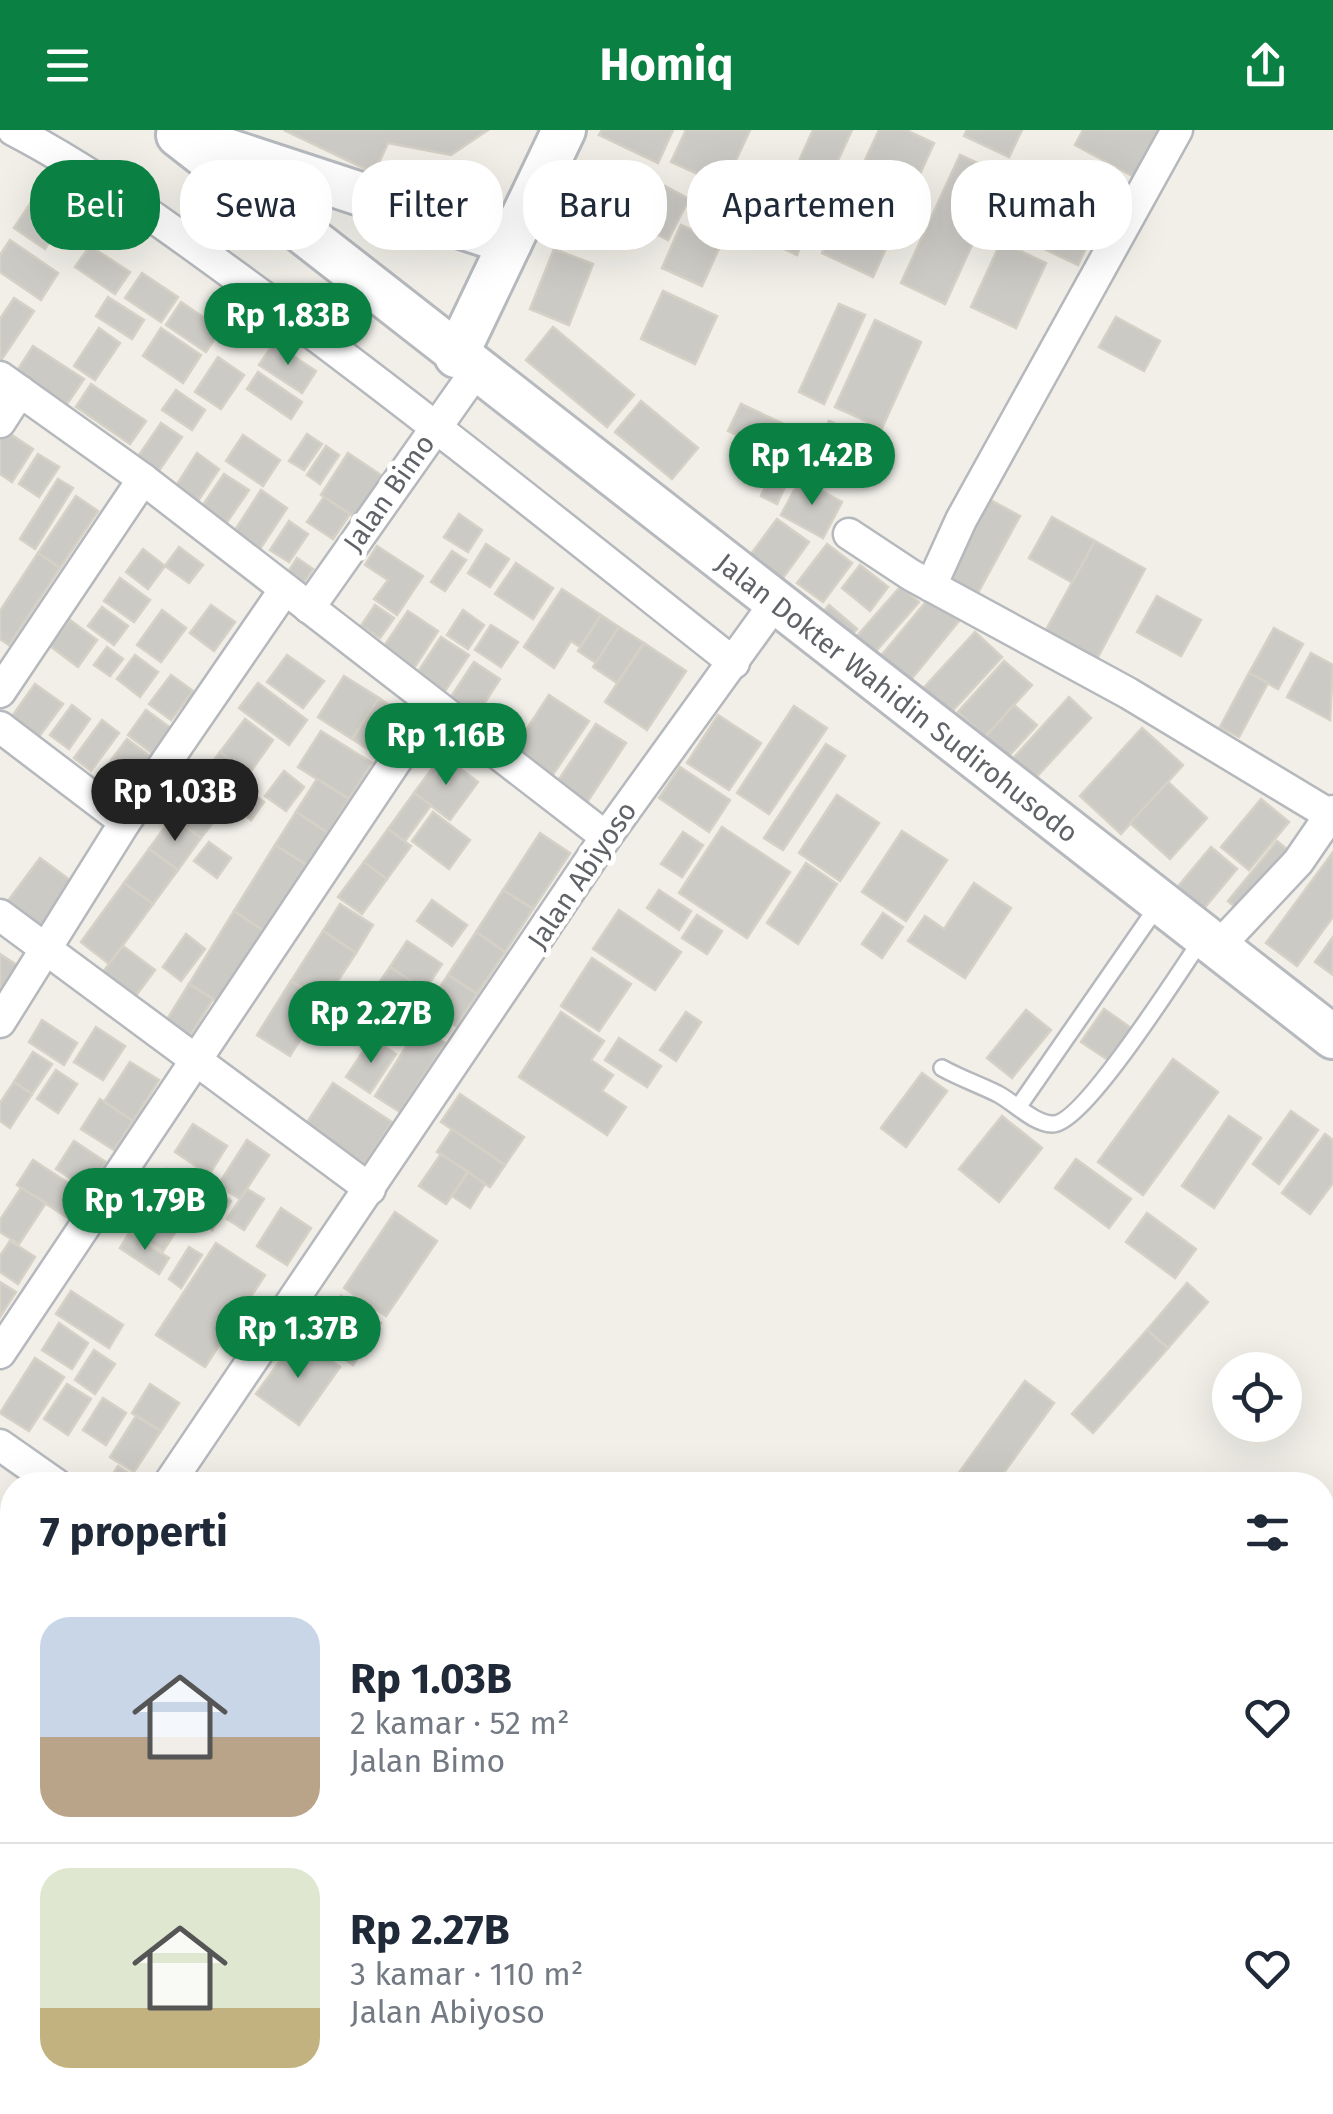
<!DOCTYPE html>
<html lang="id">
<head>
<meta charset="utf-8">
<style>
	body { margin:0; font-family:"Fira Sans",sans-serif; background:#f2f2f3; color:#1f2937; height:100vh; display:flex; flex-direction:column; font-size:38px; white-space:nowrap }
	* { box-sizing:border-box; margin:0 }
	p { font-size:32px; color:#747a83 }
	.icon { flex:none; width:55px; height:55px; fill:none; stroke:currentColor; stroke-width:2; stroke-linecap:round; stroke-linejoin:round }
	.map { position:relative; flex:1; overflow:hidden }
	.sheet { position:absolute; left:0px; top:1342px; width:1335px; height:642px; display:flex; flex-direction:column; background:#fff; border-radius:40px 40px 0 0; box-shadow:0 10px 40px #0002 }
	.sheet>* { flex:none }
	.guide { position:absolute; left:30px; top:30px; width:1275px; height:90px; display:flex; gap:20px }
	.tools { position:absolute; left:1212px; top:1222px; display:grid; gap:20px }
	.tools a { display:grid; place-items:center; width:90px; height:90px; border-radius:50%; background:#fff; box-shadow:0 10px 40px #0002; font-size:50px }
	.price { position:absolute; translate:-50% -85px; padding:0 22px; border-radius:35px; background:#0b8043; color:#fff; font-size:32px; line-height:65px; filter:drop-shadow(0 2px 5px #0008) }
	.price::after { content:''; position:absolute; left:50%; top:60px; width:30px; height:22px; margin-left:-15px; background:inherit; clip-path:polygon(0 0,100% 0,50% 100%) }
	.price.on { background:#222; color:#fff }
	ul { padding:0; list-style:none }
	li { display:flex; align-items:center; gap:30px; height:250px; padding:0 40px }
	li+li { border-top:2px solid #e0e1e3 }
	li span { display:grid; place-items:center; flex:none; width:280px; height:200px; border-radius:30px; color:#555 }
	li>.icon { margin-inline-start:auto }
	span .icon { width:120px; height:120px; fill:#fffc; stroke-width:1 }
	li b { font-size:42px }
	h2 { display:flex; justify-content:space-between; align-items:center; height:120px; padding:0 40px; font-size:42px }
	.pill { padding:0 35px; border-radius:40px; background:#fff; box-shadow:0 10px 40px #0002; font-size:35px; line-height:90px }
	.pill.on { background:#0b8043; color:#fff }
	header { display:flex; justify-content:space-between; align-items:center; height:130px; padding:0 40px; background:#0b8043; color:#fff; font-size:45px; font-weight:700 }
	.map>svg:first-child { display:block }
</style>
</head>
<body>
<header><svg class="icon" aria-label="menu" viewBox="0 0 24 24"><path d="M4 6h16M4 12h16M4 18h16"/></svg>Homiq<svg class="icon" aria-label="share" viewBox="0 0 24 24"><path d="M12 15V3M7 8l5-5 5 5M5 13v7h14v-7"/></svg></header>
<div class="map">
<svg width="1333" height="1984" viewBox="0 0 1333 1984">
	<rect width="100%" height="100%" fill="#f1efe8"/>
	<g fill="#cccac5" stroke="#d6d1c6" stroke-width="2.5">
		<polygon points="284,0 488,0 451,25 388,13 374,43"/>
		<polygon points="602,0 673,0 658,33 599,5"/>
		<polygon points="686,0 750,0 724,56 671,32"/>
		<polygon points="813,0 852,0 821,67 789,53"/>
		<polygon points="879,0 906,0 934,13 873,147 822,123"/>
		<polygon points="967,0 1022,0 1009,27 964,6"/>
		<polygon points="1083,0 1167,0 1140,50 1075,15"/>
		<polygon points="960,25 1004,45 945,174 901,153"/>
		<polygon points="773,45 810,62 799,85 762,67"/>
		<polygon points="606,49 655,75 665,56 689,69 668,110 594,72"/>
		<polygon points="567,50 589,59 569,106 547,97"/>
		<polygon points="35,66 66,87 45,119 14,98"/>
		<polygon points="1037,72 1095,99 1078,135 1021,108"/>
		<polygon points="758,77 808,100 797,125 747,102"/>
		<polygon points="681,95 721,114 702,156 662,138"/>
		<polygon points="10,110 58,143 41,170 0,142 0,125"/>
		<polygon points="1001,112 1046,133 1016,198 971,177"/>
		<polygon points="90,116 130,142 115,164 75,137"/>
		<polygon points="554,119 593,134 569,195 530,179"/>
		<polygon points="142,143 178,167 161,192 125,168"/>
		<polygon points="663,161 717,186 695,234 641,209"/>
		<polygon points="108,167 144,190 132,209 96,186"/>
		<polygon points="14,168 34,181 0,232 0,189"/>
		<polygon points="181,172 221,199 206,222 166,195"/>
		<polygon points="839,174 865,185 824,274 799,262"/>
		<polygon points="1116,187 1160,211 1144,241 1099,217"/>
		<polygon points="875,190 921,212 882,298 835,277"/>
		<polygon points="553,197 634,265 607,297 526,230"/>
		<polygon points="99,198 120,213 95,250 74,236"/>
		<polygon points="161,198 201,225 183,253 143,226"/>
		<polygon points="274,213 316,241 302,263 259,235"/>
		<polygon points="33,216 84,249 67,274 17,241"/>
		<polygon points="218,227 244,245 221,279 195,262"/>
		<polygon points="258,242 302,272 291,289 247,259"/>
		<polygon points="91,254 146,291 130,314 76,277"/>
		<polygon points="176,260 205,280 192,300 162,280"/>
		<polygon points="641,271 698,318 672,349 615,302"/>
		<polygon points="741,274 816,309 804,336 728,301"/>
		<polygon points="829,291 871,310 854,349 811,330"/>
		<polygon points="161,293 182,307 156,345 135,331"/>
		<polygon points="6,301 33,319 12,352 0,344 0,310"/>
		<polygon points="307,304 322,314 304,340 289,331"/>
		<polygon points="243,305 280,330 263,356 226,331"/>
		<polygon points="326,316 339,325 320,354 307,345"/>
		<polygon points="197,323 219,339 196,374 174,359"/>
		<polygon points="348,323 384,347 357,389 321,365"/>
		<polygon points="38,324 59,337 39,367 19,354"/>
		<polygon points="778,327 795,335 777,374 761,366"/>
		<polygon points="224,344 249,360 223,398 199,381"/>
		<polygon points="58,349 73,358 35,419 20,409"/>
		<polygon points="800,349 842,372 823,408 781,385"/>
		<polygon points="261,360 287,378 256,425 230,408"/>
		<polygon points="76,366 98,381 60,438 38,423"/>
		<polygon points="324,367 350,384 333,409 307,392"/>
		<polygon points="985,367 1020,386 974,470 938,450"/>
		<polygon points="459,384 482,400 468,422 444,407"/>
		<polygon points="1052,387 1095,411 1073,453 1029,428"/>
		<polygon points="777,389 809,412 780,452 748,428"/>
		<polygon points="289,391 308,404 289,432 270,420"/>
		<polygon points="1095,411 1145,439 1092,538 1041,509"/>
		<polygon points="486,414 509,429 490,457 468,443"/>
		<polygon points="827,414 852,433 823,472 797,453"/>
		<polygon points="377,416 423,446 397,485 374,469 388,450 365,435"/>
		<polygon points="179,417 203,435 189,453 165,436"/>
		<polygon points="143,419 165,436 148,459 126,442"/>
		<polygon points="452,421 466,430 445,461 431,452"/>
		<polygon points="38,423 60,438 9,515 0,509 0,481"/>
		<polygon points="297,428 313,439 298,461 283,450"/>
		<polygon points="516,433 553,458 533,489 495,464"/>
		<polygon points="860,435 888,457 870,481 842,458"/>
		<polygon points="120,448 150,470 134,492 104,471"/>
		<polygon points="901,456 919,472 868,530 850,514"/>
		<polygon points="562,459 601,485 580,517 571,511 554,538 524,517"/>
		<polygon points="1157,466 1201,490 1181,526 1137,502"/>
		<polygon points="930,467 959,491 909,552 880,527"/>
		<polygon points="211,475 235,492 214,521 190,503"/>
		<polygon points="375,475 394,488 380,508 361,496"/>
		<polygon points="829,475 857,499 843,516 815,492"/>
		<polygon points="102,477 128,496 114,515 88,496"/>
		<polygon points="162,480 186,498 161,532 137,515"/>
		<polygon points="463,480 484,495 468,519 447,505"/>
		<polygon points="408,481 438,501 407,549 376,528"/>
		<polygon points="601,485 619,497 596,533 578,521"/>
		<polygon points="70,490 97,510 78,537 50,516"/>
		<polygon points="491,495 518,512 501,537 475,520"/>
		<polygon points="619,497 644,513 617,553 593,537"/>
		<polygon points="1274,498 1303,514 1278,559 1249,543"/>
		<polygon points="975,502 1002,527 946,588 919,563"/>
		<polygon points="441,507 469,525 439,570 412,551"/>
		<polygon points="644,513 686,541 647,600 605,572"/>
		<polygon points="107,517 123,529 110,546 94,535"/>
		<polygon points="1311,523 1333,535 1330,590 1287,567"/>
		<polygon points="135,525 158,542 140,567 117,549"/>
		<polygon points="287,525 324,551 303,578 267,552"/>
		<polygon points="1004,531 1032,555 985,607 958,582"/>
		<polygon points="474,532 500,549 473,591 447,573"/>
		<polygon points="1249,543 1268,553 1239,607 1220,597"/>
		<polygon points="171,545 193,561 171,590 149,574"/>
		<polygon points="344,546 379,568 352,609 318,587"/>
		<polygon points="258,553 307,590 289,615 239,578"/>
		<polygon points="35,554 63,574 35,612 8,592"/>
		<polygon points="549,565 589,591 552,646 513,620"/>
		<polygon points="1069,567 1091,588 1029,655 1007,635"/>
		<polygon points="379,568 406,586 380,627 352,609"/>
		<polygon points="72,575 90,589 69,619 50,605"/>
		<polygon points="1014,575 1037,595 1008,627 985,607"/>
		<polygon points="794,576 827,598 769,684 737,663"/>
		<polygon points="146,580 172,599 153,624 128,605"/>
		<polygon points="718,585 761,613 729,660 687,633"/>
		<polygon points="245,589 273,610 249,644 220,622"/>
		<polygon points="102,590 119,603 91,641 74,628"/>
		<polygon points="596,594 626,613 584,677 554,657"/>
		<polygon points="1142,598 1183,635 1121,704 1080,666"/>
		<polygon points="321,601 372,633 349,669 298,637"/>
		<polygon points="127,609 154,629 127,665 100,645"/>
		<polygon points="826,614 845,626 783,720 764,708"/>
		<polygon points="220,622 249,644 226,676 196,654"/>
		<polygon points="442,625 478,652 450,690 414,663"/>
		<polygon points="680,637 730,670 709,702 659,668"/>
		<polygon points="284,641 304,657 286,681 265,666"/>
		<polygon points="317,649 349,669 328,703 296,682"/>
		<polygon points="1168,652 1207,688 1170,729 1130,693"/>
		<polygon points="196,654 226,676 201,708 172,687"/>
		<polygon points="246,659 264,672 251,690 233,677"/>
		<polygon points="414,663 431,675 405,711 388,699"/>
		<polygon points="837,665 879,693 840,751 799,723"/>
		<polygon points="1261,669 1289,692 1249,740 1221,717"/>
		<polygon points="296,682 328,703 308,736 275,715"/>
		<polygon points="433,682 470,710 449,739 412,711"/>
		<polygon points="172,687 201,708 178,740 149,719"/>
		<polygon points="722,697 790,742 747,808 679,763"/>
		<polygon points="388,699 411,716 387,749 364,732"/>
		<polygon points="902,701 947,730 906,791 862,762"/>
		<polygon points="683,702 703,715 682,747 661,734"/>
		<polygon points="540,703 570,723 533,779 503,760"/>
		<polygon points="1277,711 1296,727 1246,786 1228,771"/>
		<polygon points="209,712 231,728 217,748 194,731"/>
		<polygon points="275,715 308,736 267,803 234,781"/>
		<polygon points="1211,717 1237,739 1196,788 1170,766"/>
		<polygon points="149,719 178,740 153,774 124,753"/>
		<polygon points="1333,722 1333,787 1297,836 1266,813"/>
		<polygon points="40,728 74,753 37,804 2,779"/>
		<polygon points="364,732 387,749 362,784 338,767"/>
		<polygon points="806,733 837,754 798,814 767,793"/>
		<polygon points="124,753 153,774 109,834 81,812"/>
		<polygon points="974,753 1011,778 965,848 908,811 925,786 944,799"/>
		<polygon points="503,760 533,779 505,822 476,802"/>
		<polygon points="659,760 691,781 679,800 647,778"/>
		<polygon points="432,770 467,795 452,816 417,791"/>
		<polygon points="340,774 373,795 356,823 323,801"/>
		<polygon points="619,780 681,822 655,860 593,819"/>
		<polygon points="234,781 267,803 222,875 189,854"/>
		<polygon points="883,783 903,797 882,828 862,814"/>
		<polygon points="697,785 722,801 707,824 682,808"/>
		<polygon points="323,801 356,823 324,872 291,851"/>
		<polygon points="476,802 505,822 477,864 448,845"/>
		<polygon points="186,804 205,819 181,851 163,837"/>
		<polygon points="1333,807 1333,845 1315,832"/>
		<polygon points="407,811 442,834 425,860 390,837"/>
		<polygon points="123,816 155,840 132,871 99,847"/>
		<polygon points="0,824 17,835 0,861"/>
		<polygon points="592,828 631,854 599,901 561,876"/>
		<polygon points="390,837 425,860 408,887 372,863"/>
		<polygon points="448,845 477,864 456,896 427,877"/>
		<polygon points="291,851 324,872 290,926 257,905"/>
		<polygon points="189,854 213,869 190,906 166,891"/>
		<polygon points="1104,879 1134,900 1111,932 1081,912"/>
		<polygon points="1026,880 1051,900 1012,948 987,928"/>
		<polygon points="561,882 604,911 591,930 613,945 602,961 626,977 607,1005 519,947"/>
		<polygon points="686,882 701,892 676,931 660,920"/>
		<polygon points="42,890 77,913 64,935 29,912"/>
		<polygon points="419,896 445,913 400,982 375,966"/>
		<polygon points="96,897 125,916 103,950 74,932"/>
		<polygon points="372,908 396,924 370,963 346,947"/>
		<polygon points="619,908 661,936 647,957 605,930"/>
		<polygon points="33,922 52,934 32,964 14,952"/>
		<polygon points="1173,929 1218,962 1143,1065 1098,1032"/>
		<polygon points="130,932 159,950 133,991 104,972"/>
		<polygon points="56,940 77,954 58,983 37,969"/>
		<polygon points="922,943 947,961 906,1017 881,998"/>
		<polygon points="14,952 32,964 10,998 0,991 0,973"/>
		<polygon points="333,953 392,992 365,1034 306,994"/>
		<polygon points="460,964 524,1007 505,1035 441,992"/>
		<polygon points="100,969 133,991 114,1020 81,999"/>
		<polygon points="1291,981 1318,1000 1279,1054 1253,1034"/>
		<polygon points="1002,986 1042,1018 999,1072 959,1039"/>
		<polygon points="1229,986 1261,1008 1214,1078 1182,1056"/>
		<polygon points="193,994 227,1016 209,1045 175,1022"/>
		<polygon points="452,999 505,1035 490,1057 437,1022"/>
		<polygon points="1325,1004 1333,1010 1333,1053 1310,1084 1282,1063"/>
		<polygon points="247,1010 269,1025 240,1069 218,1055"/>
		<polygon points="74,1011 106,1032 88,1060 56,1039"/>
		<polygon points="441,1024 468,1042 446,1074 419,1056"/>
		<polygon points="1076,1029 1131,1069 1109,1098 1055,1058"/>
		<polygon points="33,1030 84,1063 68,1088 17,1055"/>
		<polygon points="167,1039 204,1063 193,1081 155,1056"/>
		<polygon points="468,1042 485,1054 470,1078 452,1066"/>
		<polygon points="21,1058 46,1073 19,1114 0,1102 0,1090"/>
		<polygon points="215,1059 231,1071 212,1100 195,1089"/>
		<polygon points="247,1059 264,1069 244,1100 227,1089"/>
		<polygon points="153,1065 186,1086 163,1121 130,1100"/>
		<polygon points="281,1078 311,1098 287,1135 257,1116"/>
		<polygon points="395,1082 437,1111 386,1186 344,1158"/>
		<polygon points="1147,1083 1196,1119 1175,1148 1126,1112"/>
		<polygon points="129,1103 169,1128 159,1144 120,1118"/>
		<polygon points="10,1111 35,1127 18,1154 0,1142 0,1126"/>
		<polygon points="216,1113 265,1145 205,1237 156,1205"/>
		<polygon points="189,1117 202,1125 181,1158 169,1149"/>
		<polygon points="0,1152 16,1162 0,1187"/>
		<polygon points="1187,1153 1208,1172 1168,1218 1147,1200"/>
		<polygon points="71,1161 123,1195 109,1218 56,1184"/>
		<polygon points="341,1166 381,1193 353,1235 313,1208"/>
		<polygon points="59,1193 88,1213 72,1239 42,1220"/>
		<polygon points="1147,1200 1168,1218 1093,1303 1072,1284"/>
		<polygon points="298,1206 340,1237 299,1295 256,1264"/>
		<polygon points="94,1220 115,1234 95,1264 75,1250"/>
		<polygon points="35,1228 64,1247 29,1301 0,1283"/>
		<polygon points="1025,1251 1054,1273 995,1355 973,1355 958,1344"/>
		<polygon points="67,1254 91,1269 68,1305 44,1289"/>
		<polygon points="150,1254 179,1273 161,1301 132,1283"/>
		<polygon points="103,1268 126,1283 106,1315 83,1300"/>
		<polygon points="136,1286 161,1301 134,1342 110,1327"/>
		<polygon points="118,1336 148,1355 106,1355"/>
		<polygon points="1322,1461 1333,1469 1333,1541 1322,1534"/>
		<polygon points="0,1554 12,1563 11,1610 0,1602"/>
		<polygon points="1333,1628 1333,1670 1322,1663 1322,1644"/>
		<polygon points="7,1659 12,1663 12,1733 0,1750 0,1669"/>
		<polygon points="0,1786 12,1795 12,1855 0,1846"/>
		<polygon points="0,1854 12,1863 12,1888 0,1905"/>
		<polygon points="12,1898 12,1949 0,1966 0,1916"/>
		<polygon points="12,1964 12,1972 108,1972 100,1984 16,1984 4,1975"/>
		<polygon points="116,1972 162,1972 154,1984 108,1984"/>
		<polygon points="383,1972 493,1972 510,1984 376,1984"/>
		<polygon points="588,1972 626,1972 618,1984 580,1984"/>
	</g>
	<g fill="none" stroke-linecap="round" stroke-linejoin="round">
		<defs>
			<g id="lane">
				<path d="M942,938C960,948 980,955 998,964C1015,973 1033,993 1052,994C1083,996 1181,839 1202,809"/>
				<polyline points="1019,976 1159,774"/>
			</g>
			<g id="street">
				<path d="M13,0C105,48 188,112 272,173C429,289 581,412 734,533"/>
				<polyline points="0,247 143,349 606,707"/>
				<polyline points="0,292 20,261"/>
				<polyline points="849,404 911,445 1128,563 1330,685"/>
				<polyline points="931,456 961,390 1177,0"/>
				<polyline points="309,478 476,241"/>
				<polyline points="0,562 143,349"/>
				<polyline points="0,597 125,692"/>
				<polyline points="0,785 370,1059"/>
				<polyline points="1218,817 1298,732 1333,681"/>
				<polyline points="0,892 125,692 285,459"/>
				<polyline points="0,1223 432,577"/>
				<polyline points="0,1315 57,1355"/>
				<polyline points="168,1355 606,707 775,473"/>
				<polyline points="0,1424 12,1405"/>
				<polyline points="689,1972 706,1984"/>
			</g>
			<g id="secondary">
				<polyline points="178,5 1333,907"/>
				<polyline points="202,12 510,113"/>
				<polyline points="456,226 564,0"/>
			</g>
		</defs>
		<use href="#lane" stroke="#b5b8bc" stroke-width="20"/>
		<use href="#street" stroke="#b5b8bc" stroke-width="35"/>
		<use href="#secondary" stroke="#b6babf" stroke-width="48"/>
		<use href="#lane" stroke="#fff" stroke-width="15"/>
		<use href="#street" stroke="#fff" stroke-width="30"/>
		<use href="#secondary" stroke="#fff" stroke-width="42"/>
	</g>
	<g text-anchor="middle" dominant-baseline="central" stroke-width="10" stroke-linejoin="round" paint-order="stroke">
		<g font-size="28" fill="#5f6368" stroke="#fff">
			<text transform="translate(389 363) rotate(-55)">Jalan Bimo</text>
			<text transform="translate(897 568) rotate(38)">Jalan Dokter Wahidin Sudirohusodo</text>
			<text transform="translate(582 745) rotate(-56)">Jalan Abiyoso</text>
		</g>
	</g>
</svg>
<div class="tools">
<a><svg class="icon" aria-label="locate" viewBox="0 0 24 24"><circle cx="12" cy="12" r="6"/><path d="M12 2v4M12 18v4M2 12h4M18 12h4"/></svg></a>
</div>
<b class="price" style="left:288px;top:238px">Rp 1.83B</b>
<b class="price" style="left:812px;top:378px">Rp 1.42B</b>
<b class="price" style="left:446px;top:658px">Rp 1.16B</b>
<b class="price on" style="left:175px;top:714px">Rp 1.03B</b>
<b class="price" style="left:371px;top:936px">Rp 2.27B</b>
<b class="price" style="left:145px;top:1123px">Rp 1.79B</b>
<b class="price" style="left:298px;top:1251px">Rp 1.37B</b>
<div class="guide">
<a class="pill on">Beli</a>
<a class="pill">Sewa</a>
<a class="pill">Filter</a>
<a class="pill">Baru</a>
<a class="pill">Apartemen</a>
<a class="pill">Rumah</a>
</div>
<section class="sheet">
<h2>7 properti<svg class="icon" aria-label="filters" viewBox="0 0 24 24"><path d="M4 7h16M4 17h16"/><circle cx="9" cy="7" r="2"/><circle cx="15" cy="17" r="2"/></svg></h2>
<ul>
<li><span style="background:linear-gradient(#c9d6e8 60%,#b9a48a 0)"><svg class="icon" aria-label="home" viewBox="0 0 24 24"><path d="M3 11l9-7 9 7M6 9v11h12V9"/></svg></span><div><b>Rp 1.03B</b><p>2 kamar · 52 m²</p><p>Jalan Bimo</p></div><svg class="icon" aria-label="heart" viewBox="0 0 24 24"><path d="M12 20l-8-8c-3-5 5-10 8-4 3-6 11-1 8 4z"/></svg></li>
<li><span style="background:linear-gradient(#dfe7d0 70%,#c2b280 0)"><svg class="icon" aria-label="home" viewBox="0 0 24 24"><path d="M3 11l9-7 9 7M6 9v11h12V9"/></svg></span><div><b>Rp 2.27B</b><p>3 kamar · 110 m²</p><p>Jalan Abiyoso</p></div><svg class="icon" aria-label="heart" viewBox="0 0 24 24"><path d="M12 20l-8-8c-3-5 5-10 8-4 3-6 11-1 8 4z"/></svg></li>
</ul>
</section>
</div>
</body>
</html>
